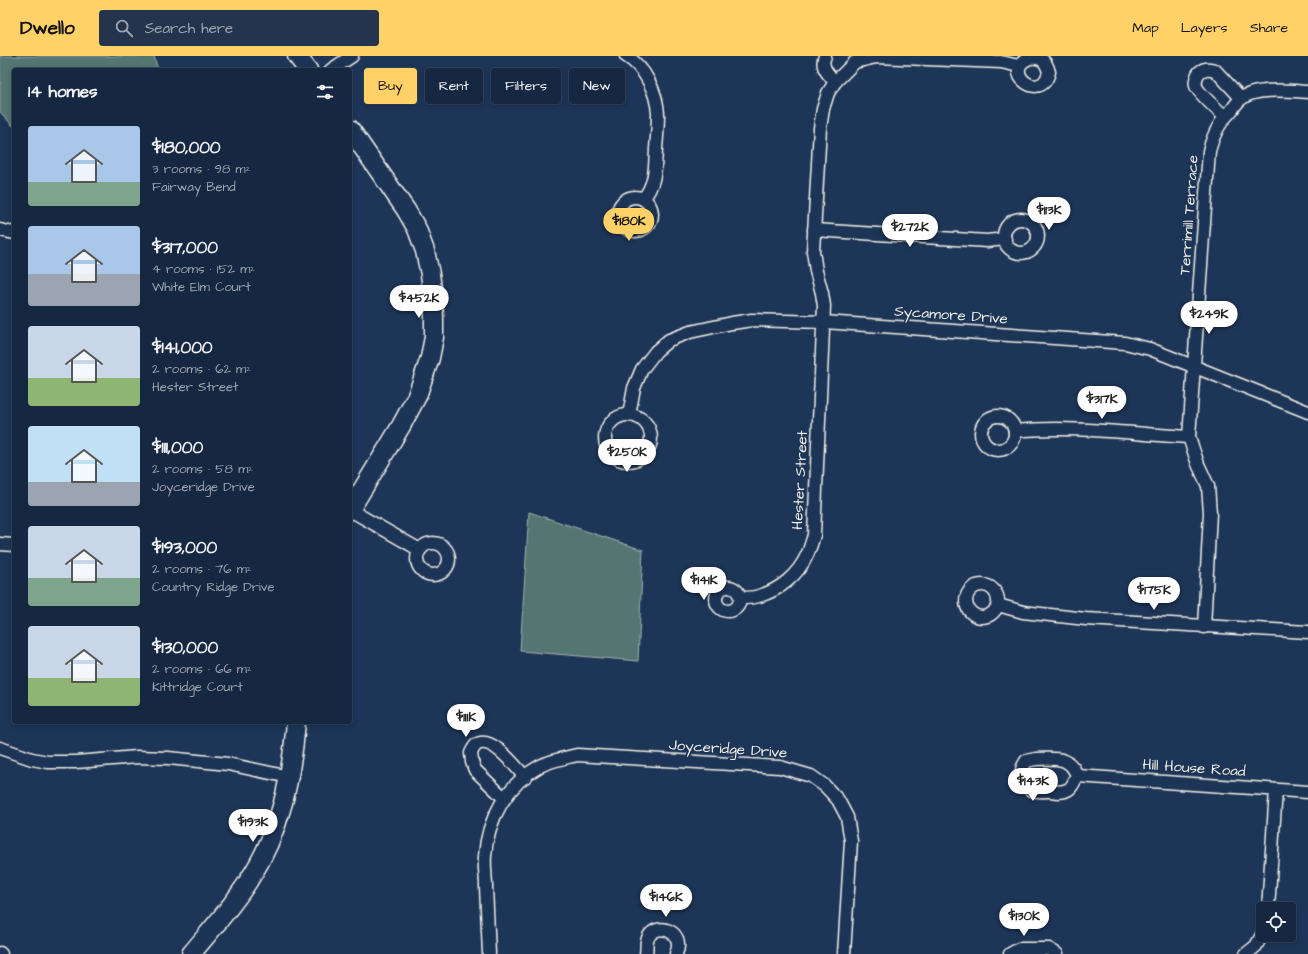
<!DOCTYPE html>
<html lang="en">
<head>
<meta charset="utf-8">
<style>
	body { margin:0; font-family:"Architects Daughter",sans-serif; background:#23344c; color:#f1f3f6; height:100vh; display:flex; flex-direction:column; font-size:15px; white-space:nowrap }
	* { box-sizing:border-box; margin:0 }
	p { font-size:13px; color:#9ea6b1 }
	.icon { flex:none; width:22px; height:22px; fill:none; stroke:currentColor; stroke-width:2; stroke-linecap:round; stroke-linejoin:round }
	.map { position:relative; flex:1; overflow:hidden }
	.sheet { position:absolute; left:12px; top:12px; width:340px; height:656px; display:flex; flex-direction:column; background:#162841; border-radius:4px; box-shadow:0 2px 6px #0003,0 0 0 1px #35445a }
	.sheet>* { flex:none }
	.top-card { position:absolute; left:364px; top:12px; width:380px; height:36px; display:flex; gap:8px }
	.tools { position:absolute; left:1256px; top:846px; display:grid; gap:8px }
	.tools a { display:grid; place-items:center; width:40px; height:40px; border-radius:4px; background:#162841; box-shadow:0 2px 6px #0003,0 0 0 1px #35445a; font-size:20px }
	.price { position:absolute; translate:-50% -34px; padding:0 9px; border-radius:14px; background:#fff; color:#222; font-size:13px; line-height:26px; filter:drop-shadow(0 1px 2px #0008) }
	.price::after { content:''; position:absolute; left:50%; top:24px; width:12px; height:9px; margin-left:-6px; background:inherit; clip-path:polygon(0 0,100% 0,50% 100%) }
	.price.on { background:#ffd166; color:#111 }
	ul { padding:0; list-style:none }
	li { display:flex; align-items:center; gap:12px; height:100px; padding:0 16px }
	li span { display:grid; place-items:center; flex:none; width:112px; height:80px; border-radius:4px; color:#555 }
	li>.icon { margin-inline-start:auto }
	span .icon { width:48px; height:48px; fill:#fffc; stroke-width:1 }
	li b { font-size:17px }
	h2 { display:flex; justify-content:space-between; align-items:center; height:48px; padding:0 16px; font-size:17px }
	.chip { padding:0 14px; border-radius:4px; background:#162841; box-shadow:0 2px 6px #0003,0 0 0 1px #35445a; font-size:14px; line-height:36px }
	.chip.on { background:#ffd166; color:#111 }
	header { display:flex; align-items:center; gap:24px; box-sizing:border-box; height:56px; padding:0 20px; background:#ffd166; color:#111 }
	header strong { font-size:19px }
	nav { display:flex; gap:22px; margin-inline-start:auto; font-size:14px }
	.search { width:280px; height:36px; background:#23344c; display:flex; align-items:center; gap:10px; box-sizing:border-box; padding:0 14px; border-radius:4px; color:#9ea6b1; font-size:15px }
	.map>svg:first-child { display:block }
</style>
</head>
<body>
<header>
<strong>Dwello</strong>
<div class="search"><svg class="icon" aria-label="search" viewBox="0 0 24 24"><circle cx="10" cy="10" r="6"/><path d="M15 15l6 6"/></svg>Search here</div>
<nav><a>Map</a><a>Layers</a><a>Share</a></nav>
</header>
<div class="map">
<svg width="1308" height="898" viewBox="0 0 1308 898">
	<rect width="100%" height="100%" fill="#1d3557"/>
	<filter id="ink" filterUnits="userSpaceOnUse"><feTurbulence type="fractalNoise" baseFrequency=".025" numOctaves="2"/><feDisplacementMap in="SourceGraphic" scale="8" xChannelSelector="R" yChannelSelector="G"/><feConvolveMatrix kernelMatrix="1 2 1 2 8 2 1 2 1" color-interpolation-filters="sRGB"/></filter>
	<g filter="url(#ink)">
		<g fill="#557472" stroke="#a4b2ad">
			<polygon points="0,0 154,0 158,14 14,14 14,71 0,56"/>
			<polygon points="529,456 643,494 638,605 520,595"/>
		</g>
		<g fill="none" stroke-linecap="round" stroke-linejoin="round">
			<defs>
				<g id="street">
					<path d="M626,0C645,11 657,37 658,58C658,70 657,81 656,93C655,111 656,128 643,143"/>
					<path d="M825,0C820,11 828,18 835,26"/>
					<path d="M1030,2C1042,1 1046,5 1049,16C1041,49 999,14 1030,2Z"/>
					<polyline points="331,14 352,0"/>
					<path d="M1224,60C1218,54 1198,37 1196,30C1195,26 1196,22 1198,18C1202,12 1209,12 1215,14L1241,42"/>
					<circle cx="635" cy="158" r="17"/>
					<circle cx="1021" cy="180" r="17"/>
					<polyline points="0,174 14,177"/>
					<polyline points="814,174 987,185 1005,183"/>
					<polyline points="629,359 634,332 642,313 656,295 669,284 690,276 732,267 752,264 824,266 1125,287 1150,293 1308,356"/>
					<circle cx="628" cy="382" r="23"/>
					<circle cx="998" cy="377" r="17"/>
					<path d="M1015,375C1071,369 1132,378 1189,381"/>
					<polyline points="350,454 420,494"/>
					<circle cx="433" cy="503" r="16"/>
					<polyline points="0,488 14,489"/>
					<circle cx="982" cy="545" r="16"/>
					<circle cx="728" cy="543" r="12"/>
					<path d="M741,542C747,542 753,542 759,540C780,534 798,519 807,499C810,493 812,485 814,479L824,250L822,237L816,215L813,195L820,72L823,53L828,37L835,26L855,6L876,1L1001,6L1019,10"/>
					<polyline points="998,549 1023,556 1086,563 1308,576"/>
					<path d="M1204,571L1210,457L1208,430L1198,408L1189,381L1209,95C1213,79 1219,66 1231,55C1234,51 1237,46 1241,43C1254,31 1291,35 1308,36"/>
					<polyline points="0,692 32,703 48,706 76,706 137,701 168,702 228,708 289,721"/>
					<path d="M1036,703C1054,703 1070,699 1077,720C1075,724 1073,730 1069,733C1063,737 1057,736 1051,735C1045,735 1038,736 1032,734C1020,729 1019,715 1026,705Z"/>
					<polyline points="1077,720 1308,736"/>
					<path d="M504,742L475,714L472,706L471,697C472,695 474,691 476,689C491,678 516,711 525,721"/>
					<polyline points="1268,853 1276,734"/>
					<polyline points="0,897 1,898"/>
					<path d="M489,898C488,876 487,853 486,831C486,821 484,810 485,800C487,764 507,728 540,710C551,704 565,702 577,699L780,711L811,720L825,730L838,744L847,761L851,785L844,898"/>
					<path d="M646,898C647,894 646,889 647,885C652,864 687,873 676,898"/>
					<polyline points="1010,898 1019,893 1049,893 1057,898"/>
					<polyline points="1246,898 1256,890 1263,877"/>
				</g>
				<g id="secondary">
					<polyline points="297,0 308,14"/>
					<polyline points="350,73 406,154 417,173 425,195 430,218 433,240 434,261 434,281 430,302 417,340 401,370 350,454"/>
					<path d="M191,898C211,874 232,851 249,824C281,775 291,723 296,666"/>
				</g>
			</defs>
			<use href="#street" stroke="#f4f1e8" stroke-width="15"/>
			<use href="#secondary" stroke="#f4f1e8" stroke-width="21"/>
			<use href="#street" stroke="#1d3557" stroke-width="12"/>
			<use href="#secondary" stroke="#1d3557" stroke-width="18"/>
		</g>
	</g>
	<g text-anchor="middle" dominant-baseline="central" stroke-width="3.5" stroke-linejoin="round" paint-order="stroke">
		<g font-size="15" fill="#f4f1e8" stroke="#1d3557">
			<text transform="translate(1189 159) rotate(-86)">Terrimill Terrace</text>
			<text transform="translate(951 259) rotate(4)">Sycamore Drive</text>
			<text transform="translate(800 424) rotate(-87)">Hester Street</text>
			<text transform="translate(728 693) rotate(4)">Joyceridge Drive</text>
			<text transform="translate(1194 712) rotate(4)">Hill House Road</text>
		</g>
	</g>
</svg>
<div class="tools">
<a><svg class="icon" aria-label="locate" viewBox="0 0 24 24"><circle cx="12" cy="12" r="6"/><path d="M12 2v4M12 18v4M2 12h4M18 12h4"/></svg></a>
</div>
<b class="price" style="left:1049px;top:175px">$113K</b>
<b class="price on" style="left:629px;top:186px">$180K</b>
<b class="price" style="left:910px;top:192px">$272K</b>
<b class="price" style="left:419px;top:263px">$452K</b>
<b class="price" style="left:1209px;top:279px">$249K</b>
<b class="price" style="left:1102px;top:364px">$317K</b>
<b class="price" style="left:627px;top:417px">$250K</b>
<b class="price" style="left:704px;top:545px">$141K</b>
<b class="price" style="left:1154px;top:555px">$175K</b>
<b class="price" style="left:466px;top:682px">$111K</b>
<b class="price" style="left:1033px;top:746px">$143K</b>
<b class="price" style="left:253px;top:787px">$193K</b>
<b class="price" style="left:666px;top:862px">$146K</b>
<b class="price" style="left:1024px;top:881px">$130K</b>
<div class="top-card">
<a class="chip on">Buy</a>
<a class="chip">Rent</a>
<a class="chip">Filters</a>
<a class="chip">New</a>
</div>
<section class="sheet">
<h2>14 homes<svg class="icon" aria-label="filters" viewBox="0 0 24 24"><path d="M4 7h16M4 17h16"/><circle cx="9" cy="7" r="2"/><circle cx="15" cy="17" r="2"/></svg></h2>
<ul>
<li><span style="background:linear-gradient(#a9c7e8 70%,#7fa58c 0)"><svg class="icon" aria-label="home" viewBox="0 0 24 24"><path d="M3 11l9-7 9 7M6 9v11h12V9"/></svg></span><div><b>$180,000</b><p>3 rooms · 98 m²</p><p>Fairway Bend</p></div></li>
<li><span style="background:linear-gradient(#a9c7e8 60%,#9aa5b1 0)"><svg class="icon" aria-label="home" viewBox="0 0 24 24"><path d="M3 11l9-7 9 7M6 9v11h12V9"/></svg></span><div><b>$317,000</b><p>4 rooms · 152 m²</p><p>White Elm Court</p></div></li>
<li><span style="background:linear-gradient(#c9d6e8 65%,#8fb573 0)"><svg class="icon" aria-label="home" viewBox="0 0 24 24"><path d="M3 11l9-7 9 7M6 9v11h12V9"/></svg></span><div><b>$141,000</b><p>2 rooms · 62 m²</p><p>Hester Street</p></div></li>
<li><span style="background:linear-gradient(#bfe0f5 70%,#9aa5b1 0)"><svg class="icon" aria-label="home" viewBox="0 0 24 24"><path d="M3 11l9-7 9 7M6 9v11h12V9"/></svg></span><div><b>$111,000</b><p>2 rooms · 58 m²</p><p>Joyceridge Drive</p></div></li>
<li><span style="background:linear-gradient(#c9d6e8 65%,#7fa58c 0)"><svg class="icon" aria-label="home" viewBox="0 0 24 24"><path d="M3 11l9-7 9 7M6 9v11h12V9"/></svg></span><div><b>$193,000</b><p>2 rooms · 76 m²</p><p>Country Ridge Drive</p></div></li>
<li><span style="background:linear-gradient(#c9d6e8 65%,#8fb573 0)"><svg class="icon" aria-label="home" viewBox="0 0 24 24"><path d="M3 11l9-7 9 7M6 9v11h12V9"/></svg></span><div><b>$130,000</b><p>2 rooms · 66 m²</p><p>Kittridge Court</p></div></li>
</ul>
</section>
</div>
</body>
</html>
